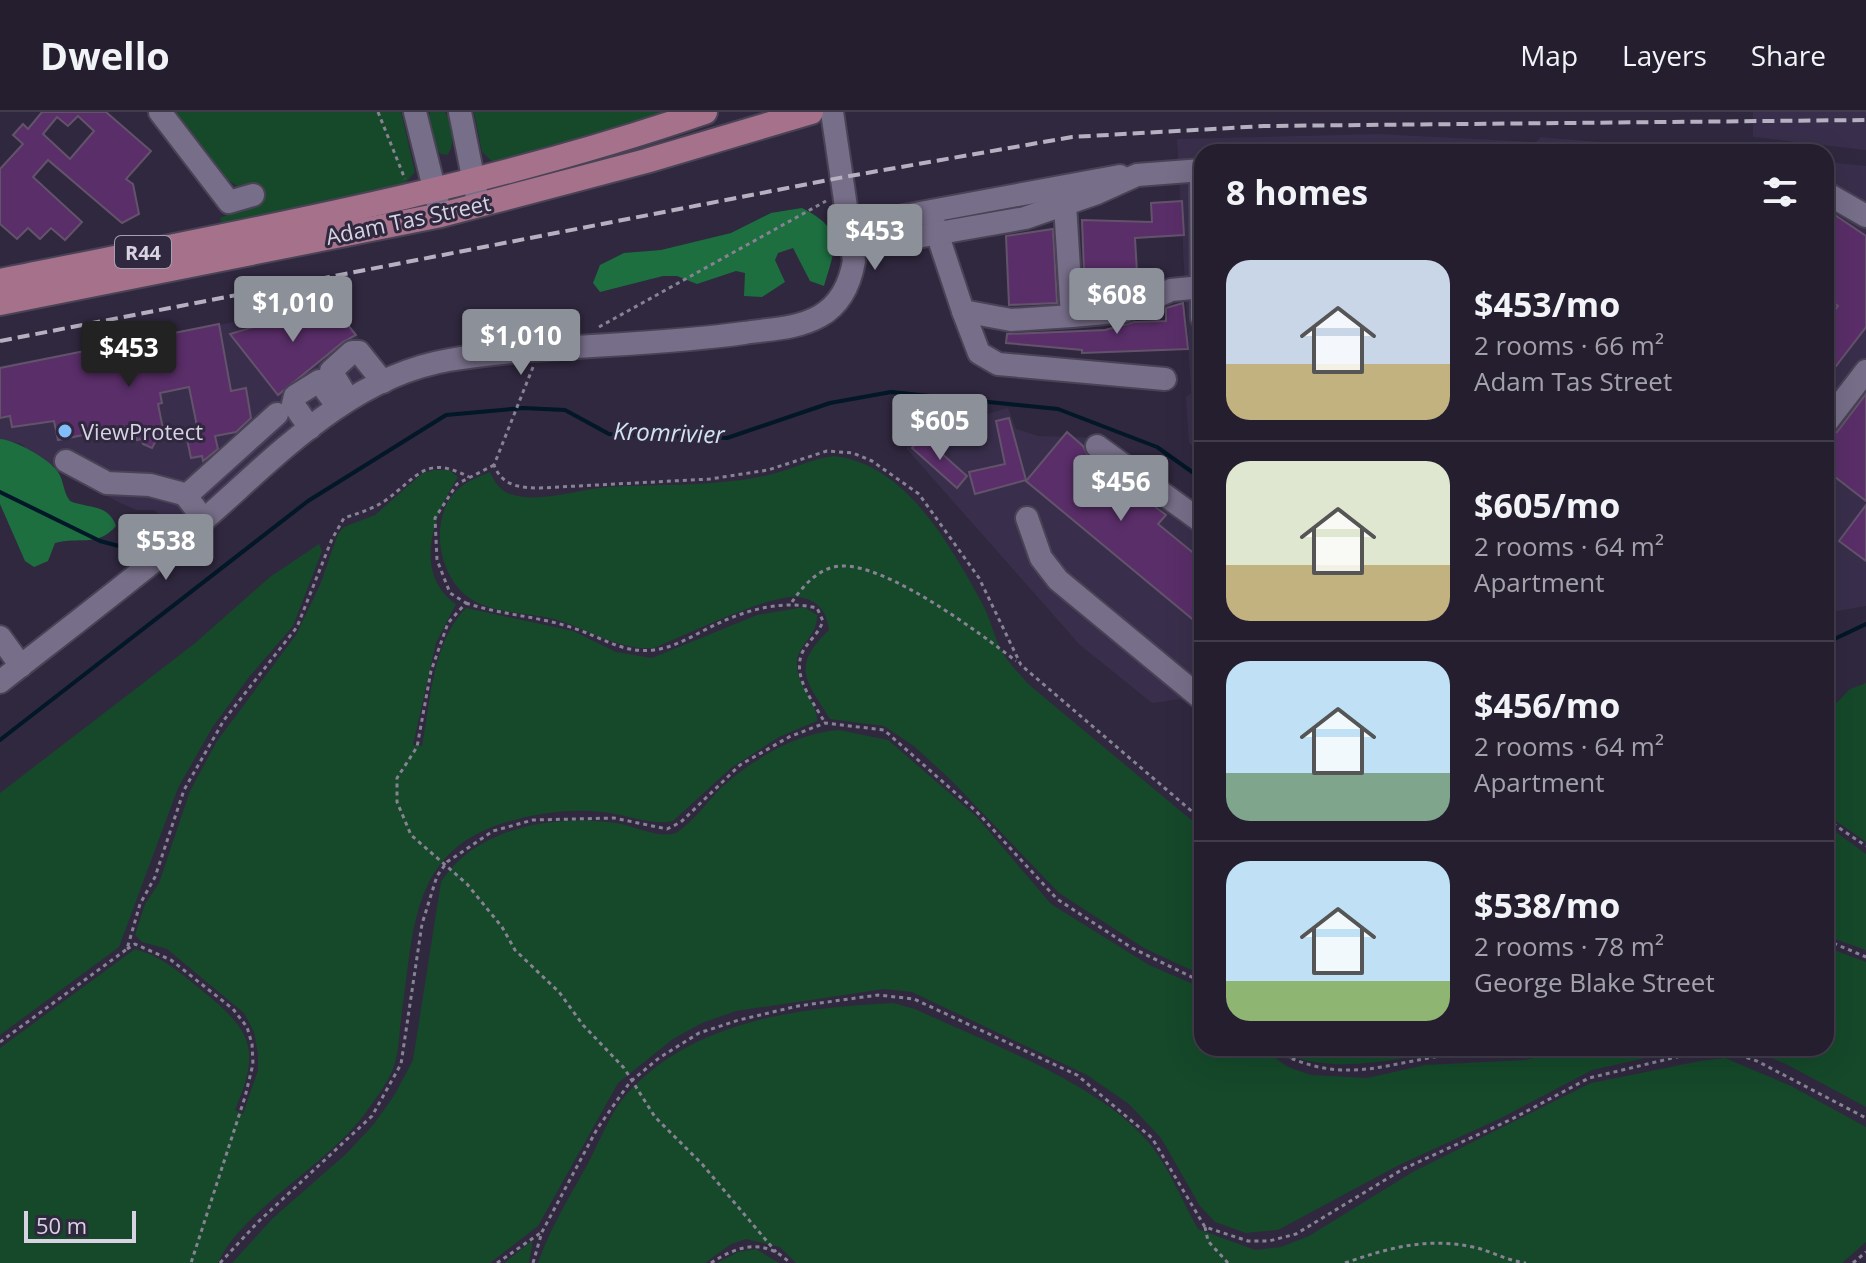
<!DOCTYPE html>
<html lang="en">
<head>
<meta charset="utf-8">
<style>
	body { margin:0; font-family:"Open Sans",sans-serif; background:#302b3b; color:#f1f3f6; height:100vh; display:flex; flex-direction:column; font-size:30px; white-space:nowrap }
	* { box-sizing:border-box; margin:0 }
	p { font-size:26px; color:#a3a2aa }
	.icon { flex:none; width:44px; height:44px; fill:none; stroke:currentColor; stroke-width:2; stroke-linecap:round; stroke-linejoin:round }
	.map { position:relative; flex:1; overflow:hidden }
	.drawer { position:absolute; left:1194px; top:32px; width:640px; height:912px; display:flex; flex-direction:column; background:#241e2f; border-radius:24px; box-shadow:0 8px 32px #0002,0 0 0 2px #413c4b }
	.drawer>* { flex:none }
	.scale { position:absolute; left:24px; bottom:20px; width:112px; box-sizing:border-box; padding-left:8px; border:4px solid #d7d3e2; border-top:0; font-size:22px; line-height:28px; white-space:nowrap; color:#d7d3e2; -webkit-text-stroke:6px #30283f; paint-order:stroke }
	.price { position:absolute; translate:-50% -68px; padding:0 18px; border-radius:8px; background:#8c9099; color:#fff; font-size:26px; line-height:52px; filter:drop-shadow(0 2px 4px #0008) }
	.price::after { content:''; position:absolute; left:50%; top:48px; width:24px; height:18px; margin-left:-12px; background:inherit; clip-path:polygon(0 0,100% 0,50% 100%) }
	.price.active { background:#222; color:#fff }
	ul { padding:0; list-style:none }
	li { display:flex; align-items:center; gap:24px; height:200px; padding:0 32px }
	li+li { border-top:2px solid #413c4b }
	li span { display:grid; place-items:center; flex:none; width:224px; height:160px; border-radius:24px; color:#555 }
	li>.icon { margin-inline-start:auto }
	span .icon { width:96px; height:96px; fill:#fffc; stroke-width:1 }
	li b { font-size:34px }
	h2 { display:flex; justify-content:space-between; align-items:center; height:96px; padding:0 32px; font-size:34px }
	header { display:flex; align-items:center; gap:48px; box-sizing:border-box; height:112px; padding:0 40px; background:#241e2f; border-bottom:2px solid #413c4b }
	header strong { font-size:38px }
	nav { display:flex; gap:44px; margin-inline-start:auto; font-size:28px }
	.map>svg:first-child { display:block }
</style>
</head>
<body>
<header>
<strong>Dwello</strong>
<nav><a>Map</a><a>Layers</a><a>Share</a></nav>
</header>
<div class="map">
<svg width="1866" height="1151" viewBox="0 0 1866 1151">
	<rect width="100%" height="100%" fill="#30283f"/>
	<g fill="#392f4c">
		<polygon points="1753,0 1866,0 1866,38 1753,25"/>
		<polygon points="1377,22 1536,30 1541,25 1714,40 1202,40 1202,342 1189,331 1186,285 1191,281 1177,27"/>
		<polygon points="1826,50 1866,54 1866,494 1826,501"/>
		<polygon points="331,192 385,258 313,299 178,417 154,398 137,398 118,390 30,341 22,332 0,327 0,254"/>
		<polygon points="1008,296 1016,317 1038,324 1099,326 1111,330 1202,396 1202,594 1180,587 1152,591 1080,533 906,336 921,321"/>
	</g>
	<g fill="#15492a">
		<polygon points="174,0 401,0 415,60 402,75 223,116 220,106 262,88 229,69"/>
		<path d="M430,0H445C453,11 456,33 447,43L441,42C431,34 426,12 430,0Z"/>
		<polygon points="474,0 671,0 496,53 482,40"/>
		<path d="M834,344C906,352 950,433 982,491C991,507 994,527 1004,543C1010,553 1020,562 1027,571L1202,717V863L1144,836L1059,781L952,669L914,634L884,614L830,607C805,567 791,555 829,518C827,500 818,488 799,485C771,481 684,524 654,536C623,539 590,519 561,509C533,500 496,503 471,487C436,465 427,400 462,374C470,368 481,364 490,360C494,369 500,379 510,382C538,392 579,377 608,375C663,372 715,375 769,363C791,358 810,347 834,344Z"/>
		<path d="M435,358H449L458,365C435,401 411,460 456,492L436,531L413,633L422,634C431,588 432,531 466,496L573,519L616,540L652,546L757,503L804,495L817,503C818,526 795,532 797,555C798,575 818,591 817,609L779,625L731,656L673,709C650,714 626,702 602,700C574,697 546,700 518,707C409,733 415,814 401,907C399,922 399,940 394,954C389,969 378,983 369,996C335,1048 239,1100 218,1151H0V936L135,837C161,844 178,859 199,876C249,917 263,933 235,998L243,1002L258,958V942L254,920L244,901L167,837L142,830L135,823L145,792L159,771L190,679L217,629L296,523L320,473L338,422L344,415L375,403L423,361Z"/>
		<polygon points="319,432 322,439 293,514 249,565 212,616 178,676 119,835 0,923 0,681 194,532 270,465"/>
		<polygon points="1866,571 1866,730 1826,702 1826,602 1850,577"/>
		<path d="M839,618L888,628L976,704L1051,792L1149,853L1202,876V936H1261L1288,955L1311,963L1367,966L1425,953L1526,948L1572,936H1690L1592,958L1501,1006L1399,1053L1278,1118L1246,1121L1215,1110L1200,1094L1161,1026L1129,992L1087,963L912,880L884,877L736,899L702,911L673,927L618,971L538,1114L490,1151H232L273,1106L346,1042L374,1012L395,982L413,948L441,770C476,715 555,702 616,711C636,714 657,727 676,721C694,709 706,691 721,676C753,647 796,621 839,618Z"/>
		<polygon points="1826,713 1866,742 1866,838 1826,824"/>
		<polygon points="1826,835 1866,850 1866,995 1786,952 1748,936 1826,936"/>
		<path d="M893,891L915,897C987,931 1104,972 1153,1036C1171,1060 1183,1091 1198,1117L1255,1138L1281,1135L1309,1124L1411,1061L1591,971L1700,949L1725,946L1791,974L1866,1015V1130L1842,1151H796L780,1135L746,1127L731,1132L705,1151H538C550,1116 569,1086 587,1053C599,1031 609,1003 625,984C692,908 797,896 893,891Z"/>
		<path d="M1299,936H1458C1405,945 1346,962 1294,945Z"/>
		<polygon points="533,1128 529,1151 505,1151 508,1148"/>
		<polygon points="756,1137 779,1151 717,1151 738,1140"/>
	</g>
	<g fill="#1d6f40">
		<path d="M802,96C845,118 836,133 824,174L810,169L793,136L778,141L775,148L785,170L762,185L744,184L745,161L736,159L697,172L677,164H663L600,180L593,171L600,153L624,141L661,138L731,121L771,101Z"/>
		<path d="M0,327C13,327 51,348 58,360C64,369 63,380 70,389C88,397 108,391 116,414C97,436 78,424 55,431L48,449L34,455L25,449L0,392Z"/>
	</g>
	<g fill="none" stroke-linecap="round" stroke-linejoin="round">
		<g stroke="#021727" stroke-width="4">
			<polyline points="0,380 100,429 134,438"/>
			<polyline points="1826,531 1866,512"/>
			<polyline points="0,628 308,389 446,303 523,296 565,298 609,322 727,326 830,291 891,280 1058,297 1157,335 1202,367"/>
		</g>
	</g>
	<g fill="#5a2e69" stroke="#63536a" stroke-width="2" fill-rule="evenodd">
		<path d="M42,0H106L151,39L126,67L133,72L139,102L122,111L48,48L33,65L82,110L65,128L51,116L40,127L28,116L17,127L0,112V57L23,32L13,23L23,12L28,17ZM78,4L94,19L70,47L43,22L57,5L68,14Z"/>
		<polygon points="1182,89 1184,123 1135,126 1138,178 1124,184 1085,186 1082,108 1152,110 1151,91"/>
		<polygon points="1826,97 1866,124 1866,215 1826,267 1826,210 1838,194 1826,185"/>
		<polygon points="1053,117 1057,191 1009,193 1006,124"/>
		<polygon points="1183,191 1188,237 1082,241 1082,238 1006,231 1007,222 1105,218 1134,210 1166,209 1166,196"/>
		<polygon points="331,192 356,223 343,230 278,283 230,222"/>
		<polygon points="219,212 231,279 246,276 251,306 236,320 215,324 218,337 203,349 202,344 191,346 187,327 199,324 189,275 160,281 162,291 158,292 164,322 159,323 152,336 143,332 142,327 137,328 134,313 58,328 54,309 12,315 10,304 0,306 0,256"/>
		<polygon points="1866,282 1866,389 1826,358 1826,325 1837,320"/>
		<polygon points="1009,306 1026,368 975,382 969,360 1005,352 996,309"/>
		<polygon points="1067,320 1083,334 1089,345 1166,403 1158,412 1202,448 1202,515 1026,369"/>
		<polygon points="922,324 967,364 957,376 912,336"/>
		<polygon points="1866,393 1866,449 1839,429"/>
	</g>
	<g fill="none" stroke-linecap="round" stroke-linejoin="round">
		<defs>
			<g id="minor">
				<polyline points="160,0 229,90 253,83"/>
				<polyline points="415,0 439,96"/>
				<polyline points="460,0 477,85"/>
				<polyline points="1201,58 1202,206"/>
				<polyline points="1826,81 1866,104"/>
				<polyline points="1065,93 1072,204"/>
				<polyline points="930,100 963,199 1011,208 1072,204 1125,199 1171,178 1202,175"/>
				<polyline points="850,114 1120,64"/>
				<polyline points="853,136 1025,106 1097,81 1137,63 1202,58"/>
				<polyline points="963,199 979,241 998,252 1165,267"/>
				<polyline points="348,287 331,259 352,240 359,240 383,270"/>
				<polyline points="1826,311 1866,259"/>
				<polyline points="310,316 293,292 295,284 319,269 335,291"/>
				<polyline points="1097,334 1202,410"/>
				<polyline points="66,349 107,371 150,373 180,381 186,384 204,408"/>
				<polyline points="186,384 277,302"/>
				<polyline points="1027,406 1041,446 1058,468 1202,587"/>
				<polyline points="0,525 21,554"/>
				<path d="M0,570C64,520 128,471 190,420C268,354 343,266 449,248C546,232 647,235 744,221C770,217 797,217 820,204C841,192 850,172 854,149L832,0"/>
			</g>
			<g id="major">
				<path d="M0,169C237,121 476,79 705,0"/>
				<polyline points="0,191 441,103 646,49 811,0"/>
			</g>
		</defs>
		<use href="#minor" stroke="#4a4356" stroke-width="26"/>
		<use href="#major" stroke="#4a4356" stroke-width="28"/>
		<g stroke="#888295" stroke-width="3" stroke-dasharray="4 4" stroke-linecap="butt">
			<polyline points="378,0 405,67"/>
			<polyline points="599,215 826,89"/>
			<path d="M533,255L494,353C502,374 520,376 540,376L710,367L768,358L827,339L853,341L872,349L919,382L979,466L1021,553L1202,708"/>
			<polyline points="494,353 457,372 435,406 437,448 450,481 466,491 448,511 431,559 417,635 397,666 397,690 411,723 467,772 502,815 515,838 559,880 583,913 624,956 655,1005 702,1052 776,1140"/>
			<path d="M792,490C803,474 818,456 840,454C886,451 980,521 1016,549"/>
			<path d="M466,491C501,503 538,504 573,516C602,525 623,542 654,538C677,535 697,521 717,512C748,497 784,488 817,496L823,509C818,523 808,529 802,541C792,566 814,590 825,611"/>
			<polyline points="1826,707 1866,734"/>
			<polyline points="1826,828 1866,845"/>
			<polyline points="127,837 135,832 171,848 233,897 247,915 252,932 253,952 245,985 191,1151"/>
			<path d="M0,930L127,837L140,792L155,765L184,678L224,608L297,515L332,427L344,406C359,401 373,397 386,388C418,365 425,342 469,365"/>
			<path d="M1270,936C1348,979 1388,947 1467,941C1494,938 1521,943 1547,936"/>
			<polyline points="1716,936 1757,949 1866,1006"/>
			<polyline points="1289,946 1295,936"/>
			<polyline points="1205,1115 1208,1129 1228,1151"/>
			<polyline points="220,1151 258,1110 372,1004 401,952 422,812 437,764 447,750 493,719 533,708 614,706 667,717 681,710 740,653 789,625 825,611 884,618 976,699 1057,787 1132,836 1202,870"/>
			<polyline points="497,1151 542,1120"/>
			<polyline points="533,1151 542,1120 597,1017 630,970 659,946 699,921 739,908 798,894 878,883 914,887 1077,963 1152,1026 1205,1115 1248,1129 1269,1129 1296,1122 1403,1057 1512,1007 1589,966 1714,936"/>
			<path d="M711,1151C738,1133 765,1126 790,1151"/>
			<path d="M1345,1151C1388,1136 1427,1125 1473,1135C1492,1139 1504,1148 1526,1151"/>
			<polyline points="1853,1151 1866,1140"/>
		</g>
		<use href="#minor" stroke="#776e89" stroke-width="22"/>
		<use href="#major" stroke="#a6728b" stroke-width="24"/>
		<polyline stroke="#b6b1c1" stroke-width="4" stroke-dasharray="12 6" stroke-linecap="butt" points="0,229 844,65 1072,25 1264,14 1866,8"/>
	</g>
	<circle fill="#80bdfa" stroke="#30283f" stroke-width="3" cx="65" cy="319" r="8"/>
	<g text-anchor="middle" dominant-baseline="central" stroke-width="6" stroke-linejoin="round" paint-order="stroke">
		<rect fill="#30283f" stroke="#a5a0b1" stroke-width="2" x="115" y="124" width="56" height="32" rx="6"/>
		<g font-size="20" font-weight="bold" fill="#d7d3e2">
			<text x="143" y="140">R44</text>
		</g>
		<g font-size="22" fill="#d7d3e2" stroke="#30283f">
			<text transform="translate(408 107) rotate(-12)">Adam Tas Street</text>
		</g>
		<g font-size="22" fill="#d7d3e2" stroke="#30283f" text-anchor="start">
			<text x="81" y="319">ViewProtect</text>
		</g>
		<g font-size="24" font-style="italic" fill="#d1e3f2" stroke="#30283f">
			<text transform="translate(669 320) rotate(2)">Kromrivier</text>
		</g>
	</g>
</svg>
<div class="scale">50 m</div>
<b class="price" style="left:875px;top:160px">$453</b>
<b class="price" style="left:1117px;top:224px">$608</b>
<b class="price" style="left:293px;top:232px">$1,010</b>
<b class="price" style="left:521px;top:265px">$1,010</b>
<b class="price active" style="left:129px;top:277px">$453</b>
<b class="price" style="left:940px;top:350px">$605</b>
<b class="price" style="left:1121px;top:411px">$456</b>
<b class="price" style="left:166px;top:470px">$538</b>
<section class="drawer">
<h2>8 homes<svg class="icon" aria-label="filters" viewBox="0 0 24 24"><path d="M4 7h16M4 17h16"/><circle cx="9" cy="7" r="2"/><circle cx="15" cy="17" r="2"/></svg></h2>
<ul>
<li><span style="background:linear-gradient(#c9d6e8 65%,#c2b280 0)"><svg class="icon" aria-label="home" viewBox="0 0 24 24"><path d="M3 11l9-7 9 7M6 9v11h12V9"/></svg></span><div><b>$453/mo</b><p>2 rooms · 66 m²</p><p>Adam Tas Street</p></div></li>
<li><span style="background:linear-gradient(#dfe7d0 65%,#c2b280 0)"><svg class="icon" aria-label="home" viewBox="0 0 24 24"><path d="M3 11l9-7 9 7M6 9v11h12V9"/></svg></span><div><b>$605/mo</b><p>2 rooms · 64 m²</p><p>Apartment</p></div></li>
<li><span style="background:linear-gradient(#bfe0f5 70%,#7fa58c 0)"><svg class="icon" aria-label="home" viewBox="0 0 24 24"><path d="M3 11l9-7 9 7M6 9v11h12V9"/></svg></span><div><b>$456/mo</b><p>2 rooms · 64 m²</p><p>Apartment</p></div></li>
<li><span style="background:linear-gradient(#bfe0f5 75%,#8fb573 0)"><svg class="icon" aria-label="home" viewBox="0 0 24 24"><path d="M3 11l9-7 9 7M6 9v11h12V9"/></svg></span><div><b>$538/mo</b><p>2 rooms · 78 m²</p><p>George Blake Street</p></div></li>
</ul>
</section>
</div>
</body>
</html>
